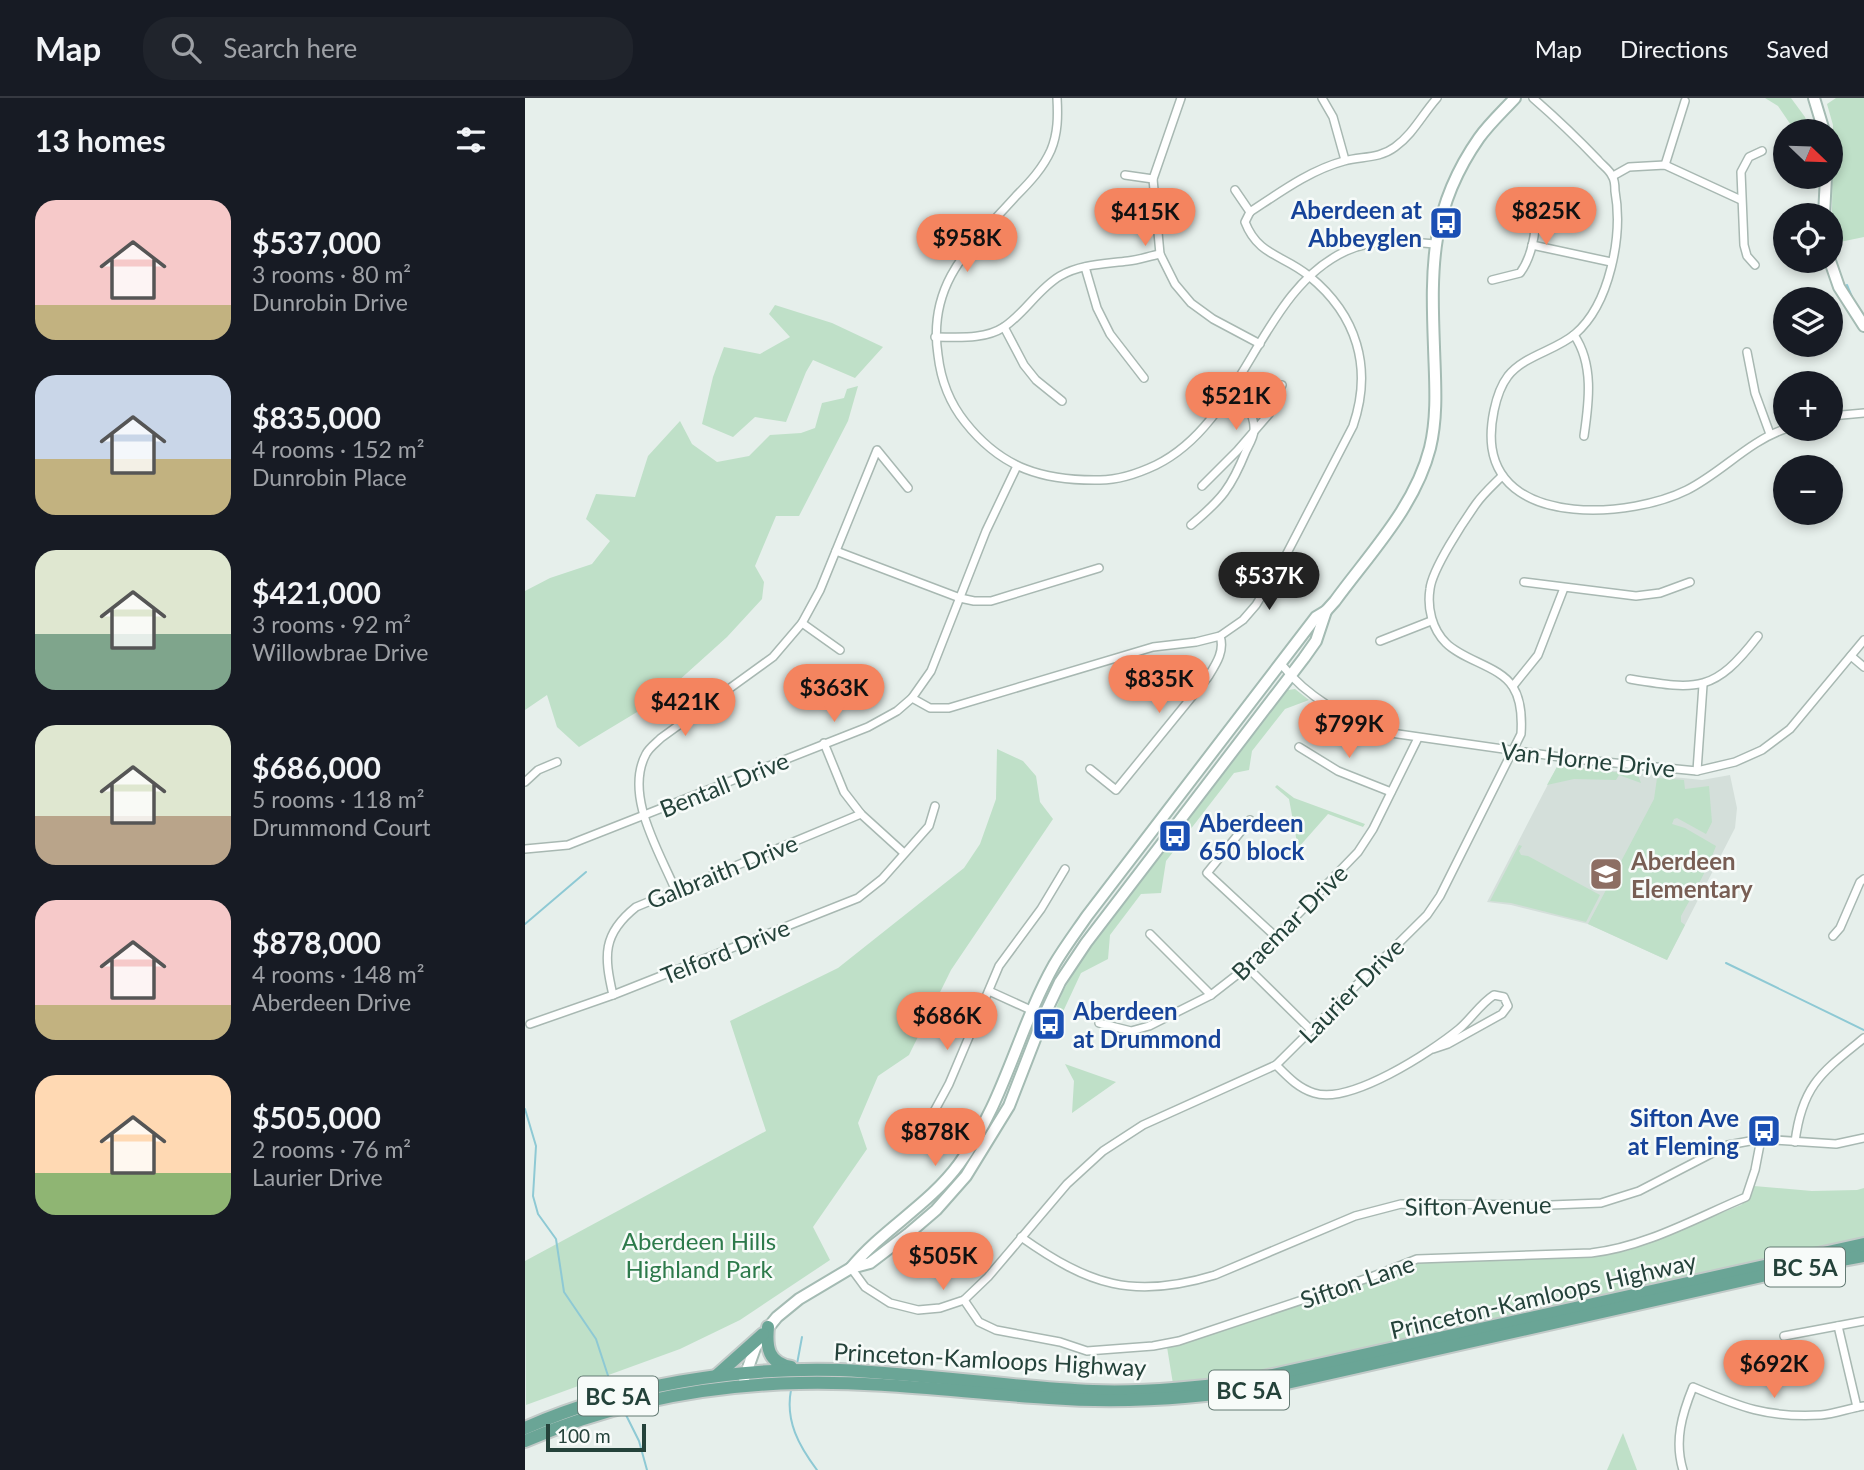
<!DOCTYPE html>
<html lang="en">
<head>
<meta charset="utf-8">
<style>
	body { margin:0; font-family:Lato,sans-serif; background:#20242c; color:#f1f3f6; height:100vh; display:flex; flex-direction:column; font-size:26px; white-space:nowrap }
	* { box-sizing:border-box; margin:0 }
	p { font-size:23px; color:#9ea1a6 }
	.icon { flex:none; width:38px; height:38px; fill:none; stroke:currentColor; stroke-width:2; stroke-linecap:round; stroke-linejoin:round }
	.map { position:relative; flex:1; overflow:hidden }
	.details { display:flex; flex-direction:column; background:#171b24; width:525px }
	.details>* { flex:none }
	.needle { width:46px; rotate:113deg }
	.tools { position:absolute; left:1248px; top:21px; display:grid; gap:14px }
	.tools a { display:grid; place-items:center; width:70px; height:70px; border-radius:50%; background:#171b24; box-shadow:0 4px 10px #0003; font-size:35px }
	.scale { position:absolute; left:21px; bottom:18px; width:100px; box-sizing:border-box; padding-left:7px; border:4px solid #24423a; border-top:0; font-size:19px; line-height:24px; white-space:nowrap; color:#24423a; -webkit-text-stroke:5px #f7fbf9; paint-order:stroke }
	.price { position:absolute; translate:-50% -60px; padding:0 16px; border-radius:24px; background:#f4845f; color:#111; font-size:23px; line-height:46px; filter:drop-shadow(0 2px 4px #0008) }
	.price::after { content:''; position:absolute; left:50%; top:42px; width:21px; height:16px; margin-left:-10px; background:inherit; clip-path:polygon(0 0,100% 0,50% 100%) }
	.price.on { background:#222; color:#fff }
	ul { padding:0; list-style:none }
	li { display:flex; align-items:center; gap:21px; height:175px; padding:0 35px }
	li span { display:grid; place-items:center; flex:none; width:196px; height:140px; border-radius:21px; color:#555 }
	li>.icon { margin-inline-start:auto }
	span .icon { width:84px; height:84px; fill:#fffc; stroke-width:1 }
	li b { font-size:30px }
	h2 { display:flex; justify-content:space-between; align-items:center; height:84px; padding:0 35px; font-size:30px }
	header { display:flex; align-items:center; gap:42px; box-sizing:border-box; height:98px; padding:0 35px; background:#171b24; border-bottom:2px solid #363941 }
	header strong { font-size:33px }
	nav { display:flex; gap:38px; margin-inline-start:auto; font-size:24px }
	.search { width:490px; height:63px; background:#20242c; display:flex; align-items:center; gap:18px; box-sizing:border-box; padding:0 24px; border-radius:28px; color:#9ea1a6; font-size:26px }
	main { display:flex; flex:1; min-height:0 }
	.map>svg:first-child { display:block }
</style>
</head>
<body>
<header>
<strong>Map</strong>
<div class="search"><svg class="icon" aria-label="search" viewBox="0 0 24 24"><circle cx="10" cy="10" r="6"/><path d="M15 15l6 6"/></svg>Search here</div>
<nav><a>Map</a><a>Directions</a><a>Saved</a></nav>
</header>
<main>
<section class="details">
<h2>13 homes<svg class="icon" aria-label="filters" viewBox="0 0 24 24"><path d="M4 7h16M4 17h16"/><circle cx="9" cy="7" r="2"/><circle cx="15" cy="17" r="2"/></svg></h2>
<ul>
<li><span style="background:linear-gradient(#f6c9c9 75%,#c2b280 0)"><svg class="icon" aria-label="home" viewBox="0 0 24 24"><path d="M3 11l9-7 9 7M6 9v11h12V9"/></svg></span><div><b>$537,000</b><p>3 rooms · 80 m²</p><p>Dunrobin Drive</p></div></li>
<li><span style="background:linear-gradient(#c9d6e8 60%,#c2b280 0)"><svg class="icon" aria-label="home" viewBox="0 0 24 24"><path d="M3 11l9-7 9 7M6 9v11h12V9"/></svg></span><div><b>$835,000</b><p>4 rooms · 152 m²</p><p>Dunrobin Place</p></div></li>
<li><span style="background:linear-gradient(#dfe7d0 60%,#7fa58c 0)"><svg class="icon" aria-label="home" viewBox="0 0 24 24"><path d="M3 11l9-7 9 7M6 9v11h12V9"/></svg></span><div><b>$421,000</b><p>3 rooms · 92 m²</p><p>Willowbrae Drive</p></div></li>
<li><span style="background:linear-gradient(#dfe7d0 65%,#b9a48a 0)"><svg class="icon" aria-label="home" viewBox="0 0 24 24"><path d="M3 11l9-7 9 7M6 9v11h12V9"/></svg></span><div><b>$686,000</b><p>5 rooms · 118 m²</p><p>Drummond Court</p></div></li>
<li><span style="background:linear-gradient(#f6c9c9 75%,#c2b280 0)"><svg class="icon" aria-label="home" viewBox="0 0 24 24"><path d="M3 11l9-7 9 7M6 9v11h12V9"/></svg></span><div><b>$878,000</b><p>4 rooms · 148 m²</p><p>Aberdeen Drive</p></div></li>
<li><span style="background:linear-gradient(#ffd9b3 70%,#8fb573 0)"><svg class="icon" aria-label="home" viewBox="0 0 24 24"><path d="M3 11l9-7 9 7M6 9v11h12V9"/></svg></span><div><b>$505,000</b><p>2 rooms · 76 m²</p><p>Laurier Drive</p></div></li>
</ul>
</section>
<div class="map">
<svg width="1339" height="1372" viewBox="0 0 1339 1372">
	<rect width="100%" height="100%" fill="#e6efeb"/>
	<polygon fill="#d4dfda" points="1033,667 1177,682 1205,677 1212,710 1210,730 1142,862 1063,826 986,807 962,804"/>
	<g fill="#bfe0c8">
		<polygon points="1240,0 1266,0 1280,19 1285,33 1270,33 1253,8"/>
		<polygon points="1311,0 1339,0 1339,139 1310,145 1307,112 1308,27 1302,6"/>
		<polygon points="250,207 307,225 358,249 330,280 288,262 281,274 261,324 230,319 208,339 177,326 188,279 199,249 235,256 265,239 244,216"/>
		<polygon points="333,288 323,323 274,418 251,418 230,468 239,484 237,501 202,539 132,602 54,649 32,629 22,597 0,612 0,493 25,480 67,466 85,443 61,421 71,396 110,399 123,358 155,323 167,346 192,364 224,358 245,337 276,335 290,330 297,305 319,300 322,291"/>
		<polygon points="770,591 784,602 760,611 727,653 724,672 709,675 641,763 636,795 616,796 585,837 583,861 556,875 529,933 523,930 538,893 557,861 763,592"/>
		<polygon points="472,651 498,663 511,678 515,704 528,721 426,872 384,957 353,978 333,1025 342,1051 288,1129 305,1162 215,1222 155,1251 1,1307 0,1163 241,1033 205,923 313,870 439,770 455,746 471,701"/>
		<polygon points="1033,667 1113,677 1116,685 1094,677 1091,682 1049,681 1022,687"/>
		<path d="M1132,680L1159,682L1160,691L1184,688L1187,724L1181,736L1152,720L1149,721L1147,726L1160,730L1191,748C1182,772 1169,795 1156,818V824L1160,827L1142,862L1063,826L1129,701Z"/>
		<polygon points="752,687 769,700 840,726 838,729 803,716 773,750 764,701 750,689"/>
		<polygon points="994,747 997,748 994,753 996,757 1003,758 1075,797 1061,824 986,805 965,803"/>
		<polygon points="540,966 591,984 547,1015 549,983"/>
		<polygon points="1229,1088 1287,1093 1332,1092 1339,1090 1339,1144 748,1272 648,1286 642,1249 896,1164 1101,1153 1216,1107 1227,1096"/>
		<polygon points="1098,1335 1112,1372 1082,1372"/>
	</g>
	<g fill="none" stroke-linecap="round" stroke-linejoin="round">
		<g stroke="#8ec9d4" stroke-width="2">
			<polyline points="1322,187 1327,199"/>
			<polyline points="0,826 61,774"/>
			<polyline points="1201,865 1339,932"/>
			<polyline points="0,1011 11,1048 8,1098 13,1116 31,1141 39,1194 71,1241 88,1293"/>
			<polyline points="272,1266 277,1239"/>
			<path d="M266,1292C260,1323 274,1348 292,1372"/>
			<polyline points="99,1313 114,1343 122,1372"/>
		</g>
		<defs>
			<g id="street">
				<path d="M532,0C533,18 533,35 526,52C518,70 505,84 491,98C447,147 402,184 413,257C416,283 424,304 440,324C477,371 519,383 575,382C595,382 614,375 631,367C720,323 734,193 821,153C849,140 880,143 910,146"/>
				<polyline points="656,0 628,81 635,156 650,186 666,205 688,221 735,246"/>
				<polyline points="797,0 808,19 820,62"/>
				<path d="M1008,0C1031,20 1052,40 1073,62C1077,67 1085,72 1087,78C1090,82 1090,89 1090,93C1098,137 1085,206 1050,236C1030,253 1000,257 983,278C970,295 964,329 967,350C979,430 1108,419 1162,392C1196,375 1224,343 1260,331"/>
				<polyline points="1140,67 1160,3"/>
				<polyline points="600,77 628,81"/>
				<polyline points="1088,78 1104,69 1140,67 1216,102"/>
				<polyline points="710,92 725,114"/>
				<path d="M725,114C754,95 785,72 819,63C837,58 854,61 870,49C888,36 897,17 912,0"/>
				<polyline points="1007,147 1086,164"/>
				<polyline points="1230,167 1222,158 1219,147 1216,74 1224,59 1237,53"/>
				<polyline points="560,169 572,210 585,236 619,280"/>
				<path d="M967,182L995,175C1007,159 1011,134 1011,114L988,102"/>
				<polyline points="479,229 499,267 511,282 537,303"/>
				<path d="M1049,237C1069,266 1064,304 1059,338"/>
				<path d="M410,239C433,239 459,242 479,229C500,215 513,191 535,178C556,166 580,166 603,163C614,162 624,158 635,156"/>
				<polyline points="1222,254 1230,295 1245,336"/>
				<polyline points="1306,318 1339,315"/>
				<polyline points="677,388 712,353 744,316 757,287"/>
				<path d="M666,427C697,401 706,390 721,353C724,347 729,339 729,332C730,316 718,300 708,289"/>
				<polyline points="311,453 435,500 449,503 466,503 574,470"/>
				<polyline points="999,484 1111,498 1135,495 1165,484"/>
				<polyline points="277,525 315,552"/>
				<polyline points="855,543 906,523"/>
				<polyline points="1326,558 1339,569"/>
				<path d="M757,567C782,599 821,621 859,634L1049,661L1172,673L1210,664L1237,652L1265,631L1339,542"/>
				<path d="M1105,581C1173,592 1189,595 1233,538"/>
				<polyline points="988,588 1013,557 1039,490"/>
				<path d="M387,600L405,610H424L628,549L671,544L695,538L718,522L731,507L760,459L828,328C848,270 832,217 784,178C759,157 733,158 720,124L725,114"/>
				<polyline points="299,645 319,694 336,716 379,755"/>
				<polyline points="774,649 813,673 866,694"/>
				<path d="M565,671L591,692L683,579C691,566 700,553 695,538"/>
				<polyline points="1172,673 1178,587"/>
				<polyline points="0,684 13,672 32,664"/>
				<polyline points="725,722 682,775 750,838"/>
				<polyline points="0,751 43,747 343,629 372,613 387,600 406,573 461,433 492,368"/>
				<path d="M150,791C134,753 99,697 121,656C124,650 131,645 136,640L248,559L277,525L295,492L352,352L383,390"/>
				<polyline points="625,836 686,897"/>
				<polyline points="1308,838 1315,830 1335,784 1339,781"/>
				<polyline points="722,869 786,932"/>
				<polyline points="464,893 519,918"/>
				<path d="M88,897C79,858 77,836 111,809L336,716"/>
				<polyline points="574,925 606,933 624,928 686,897 722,869 833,754 848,731 893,640"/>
				<polyline points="5,926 88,897 333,800 357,781 404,728 410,708"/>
				<path d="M751,967C763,979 773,990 789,995C825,1007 906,954 934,931C946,921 955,906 969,897L979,899L983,908L977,916L923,946L908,951"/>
				<polyline points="378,1018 395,1028 405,1021 424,986 474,868 516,811 540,771"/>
				<path d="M1270,1044C1277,987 1297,974 1339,940"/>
				<path d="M496,1139C564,1187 608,1202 690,1177L830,1118L876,1106L1026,1107L1076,1105L1114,1093L1203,1047L1236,1041L1311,1046L1339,1040"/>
				<path d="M326,1170L340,1189L365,1205L393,1212L415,1210L439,1202L463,1179L542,1086L578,1053L618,1027L751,967L902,817L915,798L996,636C997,621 997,603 988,589C975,568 939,563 921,545C907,531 902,510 905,491C907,471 939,423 951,406C958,396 968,387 976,379"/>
				<path d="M439,1202L454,1224L471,1232L535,1244L562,1253L628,1248L654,1243L846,1179L892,1161L1066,1155C1120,1149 1171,1120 1221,1099L1230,1072L1236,1041"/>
				<polyline points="1313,1228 1332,1309"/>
				<polyline points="1259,1238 1339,1223"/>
				<path d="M1158,1372C1149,1343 1157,1316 1168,1289C1215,1309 1242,1320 1296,1317C1310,1316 1325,1310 1339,1308"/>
			</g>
			<g id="secondary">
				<polyline points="1289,0 1299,33"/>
				<polyline points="1299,117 1301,79"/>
				<polyline points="1305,163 1314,189 1339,228"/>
				<path d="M326,1170C358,1131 404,1107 434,1066C479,1005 493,931 529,867C539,850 551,834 562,818L791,519L801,513L810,503C845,455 890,409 905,350C913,317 910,283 909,249C906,168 905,110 954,40C964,26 978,13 990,0"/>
				<polyline points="219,1281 230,1250 238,1236 252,1219 274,1201 326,1170 345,1165 383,1136 411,1112 441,1078 484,1008 519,918 535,884 561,845 779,560 791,543 801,513"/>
			</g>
			<g id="primary">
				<path d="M243,1229C241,1249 243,1265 266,1269"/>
				<polyline points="191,1278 238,1236"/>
				<path d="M0,1330C98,1287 209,1269 315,1272C400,1276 484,1289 568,1293C620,1295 671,1290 721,1283L1339,1146"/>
				<path d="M0,1343C86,1306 180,1287 274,1285C357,1283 440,1295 524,1300C604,1306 682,1300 762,1285L1263,1172L1339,1158"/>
			</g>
		</defs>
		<use href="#street" stroke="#a8b8b2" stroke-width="10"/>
		<use href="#secondary" stroke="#a4bbb3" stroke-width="14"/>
		<use href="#primary" stroke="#c2cac8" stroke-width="16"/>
		<use href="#street" stroke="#fff" stroke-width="7"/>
		<use href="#secondary" stroke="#fff" stroke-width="10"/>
		<use href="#primary" stroke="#6aa596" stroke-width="12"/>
	</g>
	<defs>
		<symbol id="bus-square" viewBox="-11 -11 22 22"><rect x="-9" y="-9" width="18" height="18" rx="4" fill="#1a4fb4" stroke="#f7fbf9"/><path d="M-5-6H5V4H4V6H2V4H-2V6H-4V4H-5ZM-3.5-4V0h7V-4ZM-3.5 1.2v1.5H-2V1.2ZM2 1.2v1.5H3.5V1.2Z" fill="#fff"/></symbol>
		<symbol id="school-square" viewBox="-11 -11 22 22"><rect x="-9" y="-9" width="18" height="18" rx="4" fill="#8d6e63" stroke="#f7fbf9"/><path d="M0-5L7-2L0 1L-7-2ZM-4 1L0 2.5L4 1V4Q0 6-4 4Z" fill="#fff"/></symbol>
	</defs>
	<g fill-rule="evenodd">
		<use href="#bus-square" x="902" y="106" width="38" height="38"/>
		<use href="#bus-square" x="631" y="719" width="38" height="38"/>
		<use href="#school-square" x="1062" y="757" width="38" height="38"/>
		<use href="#bus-square" x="505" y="907" width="38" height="38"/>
		<use href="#bus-square" x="1220" y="1014" width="38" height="38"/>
	</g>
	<g text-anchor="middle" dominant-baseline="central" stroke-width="5" stroke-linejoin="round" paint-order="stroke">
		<g fill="#f7fbf9" stroke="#637a73" stroke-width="2">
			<rect x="1240" y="1149.5" width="80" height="39" rx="5"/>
			<rect x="684" y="1272.5" width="80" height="39" rx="5"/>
			<rect x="53" y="1278.5" width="80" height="39" rx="5"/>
		</g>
		<g font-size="23" font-weight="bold" fill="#24423a">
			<text x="1280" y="1169">BC 5A</text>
			<text x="724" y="1292">BC 5A</text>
			<text x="93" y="1298">BC 5A</text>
		</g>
		<g font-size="24" font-weight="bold" fill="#164399" stroke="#f7fbf9" text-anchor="end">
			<text x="897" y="111">Aberdeen at<tspan x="897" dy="28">Abbeyglen</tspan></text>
			<text x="674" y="724" text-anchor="start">Aberdeen<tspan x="674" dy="28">650 block</tspan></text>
			<text x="548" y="912" text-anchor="start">Aberdeen<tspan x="548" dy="28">at Drummond</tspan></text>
			<text x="1214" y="1019">Sifton Ave<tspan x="1214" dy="28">at Fleming</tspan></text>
		</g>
		<g font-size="24" fill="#24423a" stroke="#f7fbf9">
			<text transform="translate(1063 661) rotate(6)">Van Horne Drive</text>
			<text transform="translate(199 686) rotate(-22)">Bentall Drive</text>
			<text transform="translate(197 773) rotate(-22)">Galbraith Drive</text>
			<text transform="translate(764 824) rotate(-45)">Braemar Drive</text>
			<text transform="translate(200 853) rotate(-22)">Telford Drive</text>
			<text transform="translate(826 892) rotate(-45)">Laurier Drive</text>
			<text transform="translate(953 1107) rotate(-1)">Sifton Avenue</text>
			<text transform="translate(832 1183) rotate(-19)">Sifton Lane</text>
			<text transform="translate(1018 1197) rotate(-13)">Princeton-Kamloops Highway</text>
			<text transform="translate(465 1261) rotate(3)">Princeton-Kamloops Highway</text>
		</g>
		<g font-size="24" font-weight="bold" fill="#785e54" stroke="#f7fbf9" text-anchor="start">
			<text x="1106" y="762">Aberdeen<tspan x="1106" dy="28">Elementary</tspan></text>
		</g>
		<g font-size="24" fill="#2d7a4b" stroke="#f7fbf9">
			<text x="174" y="1142">Aberdeen Hills<tspan x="174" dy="28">Highland Park</tspan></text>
		</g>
	</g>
</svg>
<div class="tools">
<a><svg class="needle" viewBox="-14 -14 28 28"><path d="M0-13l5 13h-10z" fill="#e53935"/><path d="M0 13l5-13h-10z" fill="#9ea1a6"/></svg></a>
<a><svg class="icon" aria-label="locate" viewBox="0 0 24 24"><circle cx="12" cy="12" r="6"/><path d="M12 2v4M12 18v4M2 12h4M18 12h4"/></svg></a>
<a><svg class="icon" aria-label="layers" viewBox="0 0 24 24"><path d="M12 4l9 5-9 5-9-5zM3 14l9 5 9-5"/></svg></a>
<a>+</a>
<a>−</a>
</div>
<div class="scale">100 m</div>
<b class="price" style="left:1021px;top:149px">$825K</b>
<b class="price" style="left:620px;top:150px">$415K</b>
<b class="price" style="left:442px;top:176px">$958K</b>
<b class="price" style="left:711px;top:334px">$521K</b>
<b class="price on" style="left:744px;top:514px">$537K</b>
<b class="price" style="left:634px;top:617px">$835K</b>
<b class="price" style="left:309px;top:626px">$363K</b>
<b class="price" style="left:160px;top:640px">$421K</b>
<b class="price" style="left:824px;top:662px">$799K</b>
<b class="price" style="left:422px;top:954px">$686K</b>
<b class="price" style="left:410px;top:1070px">$878K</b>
<b class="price" style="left:418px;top:1194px">$505K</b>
<b class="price" style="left:1249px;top:1302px">$692K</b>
</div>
</main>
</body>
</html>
